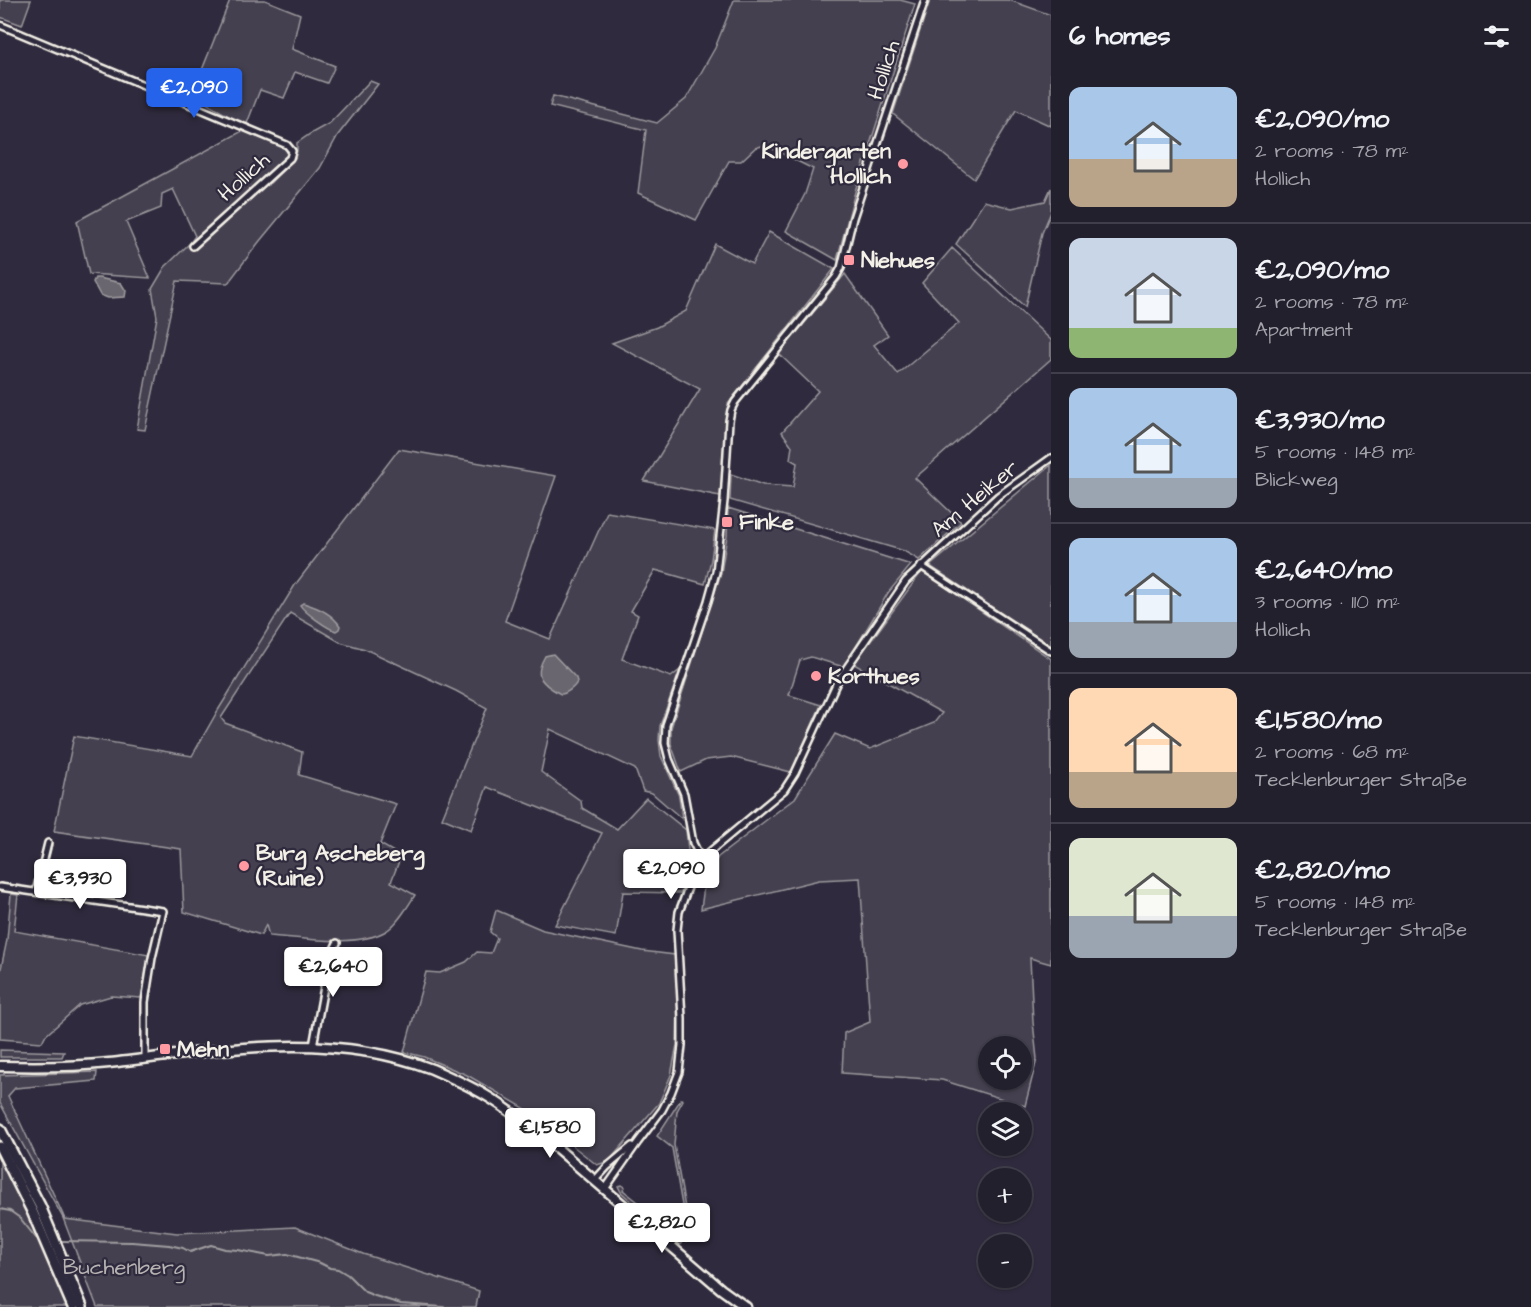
<!DOCTYPE html>
<html lang="en">
<head>
<meta charset="utf-8">
<style>
	body { margin:0; font-family:"Architects Daughter",sans-serif; background:#2b2836; color:#f1f3f6; height:100vh; display:flex; flex-direction:column; font-size:22px; white-space:nowrap }
	* { box-sizing:border-box; margin:0 }
	p { font-size:20px; color:#a3a3aa }
	.icon { flex:none; width:33px; height:33px; fill:none; stroke:currentColor; stroke-width:2; stroke-linecap:round; stroke-linejoin:round }
	.map { position:relative; flex:1; overflow:hidden }
	.panel { display:flex; flex-direction:column; background:#23202e; width:480px }
	.panel>* { flex:none }
	.buttons { position:absolute; left:978px; top:1036px; display:grid; gap:12px }
	.buttons a { display:grid; place-items:center; width:54px; height:54px; border-radius:50%; background:#23202e; box-shadow:0 2px 4px #0004,0 0 0 2px #403e4a; font-size:30px }
	.price { position:absolute; translate:-50% -51px; padding:0 14px; border-radius:6px; background:#fff; color:#222; font-size:20px; line-height:39px; filter:drop-shadow(0 2px 3px #0008) }
	.price::after { content:''; position:absolute; left:50%; top:36px; width:18px; height:14px; margin-left:-9px; background:inherit; clip-path:polygon(0 0,100% 0,50% 100%) }
	.price.selected { background:#2563eb; color:#fff }
	ul { padding:0; list-style:none }
	li { display:flex; align-items:center; gap:18px; height:150px; padding:0 18px }
	li+li { border-top:2px solid #403e4a }
	li span { display:grid; place-items:center; flex:none; width:168px; height:120px; border-radius:12px; color:#555 }
	li>.icon { margin-inline-start:auto }
	span .icon { width:72px; height:72px; fill:#fffc; stroke-width:1 }
	li b { font-size:26px }
	h2 { display:flex; justify-content:space-between; align-items:center; height:72px; padding:0 18px; font-size:26px }
	main { display:flex; flex:1; min-height:0 }
	.map>svg:first-child { display:block }
</style>
</head>
<body>
<main>
<div class="map">
<svg width="1051" height="1307" viewBox="0 0 1051 1307">
	<rect width="100%" height="100%" fill="#2f2a3d"/>
	<filter id="ink" filterUnits="userSpaceOnUse"><feTurbulence type="fractalNoise" baseFrequency=".0167" numOctaves="2"/><feDisplacementMap in="SourceGraphic" scale="12" xChannelSelector="R" yChannelSelector="G"/><feConvolveMatrix kernelMatrix="1 2 1 2 8 2 1 2 1" color-interpolation-filters="sRGB"/></filter>
	<g filter="url(#ink)">
		<g fill="#454050" stroke="#9c989c" stroke-width="1.5" fill-rule="evenodd">
			<polygon points="0,0 31,0 22,25 0,17"/>
			<polygon points="230,0 265,0 300,14 292,49 335,66 327,83 295,72 284,98 260,90 246,126 192,95"/>
			<polygon points="734,0 900,0 915,4 856,188 837,260 786,231 805,194 813,169 765,145 755,148 741,161 729,161 696,220 638,193 646,130 550,106 553,96 657,123 686,99 715,48"/>
			<polygon points="930,0 1009,0 1051,15 1051,126 1016,110 974,179 893,114"/>
			<polygon points="370,81 378,84 338,135 320,168 259,242 228,283 177,281 145,430 137,429 157,317 152,289 165,267 190,243 195,236 173,189 162,194 161,208 126,222 150,278 89,274 77,221 244,130 284,146 288,149 288,157 256,187 268,185 295,158 297,151 297,143 310,134 330,123"/>
			<polygon points="1051,188 1051,212 1042,233 1025,307 956,244 984,201 1012,208 1045,201"/>
			<polygon points="769,232 834,269 728,404 720,496 644,481 700,389 612,343 657,327 686,311 715,244 752,264"/>
			<polygon points="952,248 1051,340 1051,359 915,478 961,522 919,560 904,551 730,500 731,474 763,485 793,487 797,463 790,459 792,446 782,432 818,391 779,354 845,274 888,335 874,345 898,374 959,323 922,283"/>
			<path d="M399,449L556,476L505,621L550,639L607,512L715,530L711,560L705,584L655,570L631,611L638,615L622,659L671,677L680,670L660,726L659,740L661,756L679,796L682,819L652,793L643,791L635,769L550,729L541,772L581,801L582,808L617,829L646,798L686,830L689,860L681,893L623,892L616,936L555,925L602,833L487,787L471,830L442,818L487,708L456,691L365,649L340,642L290,613L221,718L225,723L302,752L299,775L396,804L380,844L401,856L391,882L415,895C408,906 397,925 386,931C357,948 302,938 269,936L266,925L261,935L184,912L181,849L54,831L74,736L192,756L217,712L295,585Z"/>
			<polygon points="1051,465 1051,646 930,566"/>
			<polygon points="728,508 911,565 888,593 844,667 811,657 800,660 789,695 821,705 791,772 731,757 706,760 681,772 671,744 671,728 721,573 727,536"/>
			<path d="M922,571L1051,659V964L1030,958L1033,1022L1037,1059L1025,1106L942,1080L842,1073L844,1033L870,1022L860,878L819,880L701,909L705,879L718,857L795,798L835,734L870,749L934,723L942,713L854,664ZM988,1047H1022V1080H988Z"/>
			<polygon points="11,894 18,895 14,931 149,955 141,998 111,996 80,1005 45,1036 42,1042 0,1039 0,973 7,940"/>
			<polygon points="496,910 543,930 642,951 675,955 678,999 677,1045 671,1075 659,1103 609,1161 597,1165 526,1109 467,1075 424,1057 404,1052 426,972 440,973 466,962 477,952 491,953 497,938 490,932"/>
			<polygon points="0,1050 64,1052 62,1057 0,1057"/>
			<polygon points="97,1072 96,1081 15,1088 8,1096 65,1219 177,1233 295,1227 363,1254 479,1291 476,1307 97,1307 63,1218 0,1103 0,1075"/>
			<polygon points="681,1099 683,1100 677,1111 674,1145 690,1236 686,1242 683,1240 680,1245 621,1192 618,1186 622,1185 625,1187 623,1190 680,1235 686,1228 672,1148 657,1136"/>
			<polygon points="0,1160 13,1182 61,1285 69,1307 0,1307"/>
		</g>
		<g fill="#6a6670" stroke="#a19ea0" stroke-width="1.5">
			<polygon points="95,278 99,278 121,283 126,291 125,297 108,298 100,295 93,282"/>
			<path d="M303,603C317,607 332,613 340,626L339,629L336,631C328,629 304,612 300,605Z"/>
			<path d="M553,654L576,678C576,679 577,681 577,682C575,687 566,694 561,694C559,694 554,690 552,689C537,679 536,672 545,656Z"/>
		</g>
		<g fill="none" stroke-linecap="round" stroke-linejoin="round">
			<g stroke="#a19ea0" stroke-width="2">
				<polyline points="0,1209 10,1211 20,1218 36,1238 40,1239"/>
				<polyline points="59,1241 132,1242 169,1245 183,1248 190,1252 211,1245 225,1249 238,1250 269,1256 287,1254 320,1263 330,1268 338,1269 348,1275 365,1292 375,1296 401,1304 443,1307"/>
			</g>
			<defs>
				<g id="minor">
					<polyline points="0,25 287,145 292,151 290,158 193,246"/>
					<polyline points="921,566 1051,651"/>
					<polyline points="701,859 693,843 684,794 669,759 665,743 666,725 708,601 716,572 724,501 729,421 731,410 735,402 836,277 841,268 853,218 925,0"/>
					<polyline points="0,887 163,911 152,958 145,1002 145,1059"/>
					<polyline points="36,892 48,843"/>
					<polyline points="313,1046 329,960 337,943"/>
					<polyline points="595,1180 607,1167 632,1146"/>
					<polyline points="605,1189 638,1142 662,1110 671,1093 679,1072 682,1045 682,1018 677,930 679,912 693,874 701,859 784,790 795,773 837,682 906,581 998,496 1051,458"/>
				</g>
				<path id="secondary" d="M0,1066C36,1067 72,1067 109,1063C217,1051 326,1029 432,1069C448,1076 470,1086 485,1095C506,1107 525,1123 544,1137L721,1289L746,1307"/>
				<g id="trunk">
					<polyline points="0,1129 40,1206 82,1307"/>
					<polyline points="0,1147 32,1211 73,1307"/>
				</g>
			</defs>
			<use href="#minor" stroke="#f4f1e8" stroke-width="10"/>
			<use href="#secondary" stroke="#f4f1e8" stroke-width="13"/>
			<use href="#trunk" stroke="#f4f1e8" stroke-width="14"/>
			<use href="#minor" stroke="#2f2a3d" stroke-width="5"/>
			<use href="#secondary" stroke="#2f2a3d" stroke-width="8"/>
			<use href="#trunk" stroke="#2f2a3d" stroke-width="9"/>
		</g>
	</g>
	<g fill="#ff9aa2" stroke="#2f2a3d" stroke-width="2">
		<circle cx="903" cy="164" r="6"/>
		<rect x="843" y="254" width="12" height="12" rx="3"/>
		<rect x="721" y="516" width="12" height="12" rx="3"/>
		<circle cx="816" cy="676" r="6"/>
		<circle cx="244" cy="866" r="6"/>
		<rect x="159" y="1043" width="12" height="12" rx="3"/>
	</g>
	<g text-anchor="middle" dominant-baseline="central" stroke-width="4.5" stroke-linejoin="round" paint-order="stroke">
		<g font-size="22" fill="#f4f1e8" stroke="#2f2a3d">
			<text transform="translate(884 70) rotate(-72)">Hollich</text>
			<text transform="translate(244 177) rotate(-42)">Hollich</text>
			<text transform="translate(975 499) rotate(-40)">Am Heiker</text>
		</g>
		<g font-size="22" font-weight="bold" fill="#f4f1e8" stroke="#2f2a3d" text-anchor="start">
			<text x="891" y="151" text-anchor="end">Kindergarten<tspan x="891" dy="25">Hollich</tspan></text>
			<text x="861" y="260">Niehues</text>
			<text x="739" y="522">Finke</text>
			<text x="828" y="676">Korthues</text>
			<text x="256" y="853">Burg Ascheberg<tspan x="256" dy="25">(Ruine)</tspan></text>
			<text x="177" y="1049">Mehn</text>
		</g>
		<g font-size="22" fill="#b7b3b3" stroke="#2f2a3d">
			<text x="124" y="1267">Buchenberg</text>
		</g>
	</g>
</svg>
<div class="buttons">
<a><svg class="icon" aria-label="locate" viewBox="0 0 24 24"><circle cx="12" cy="12" r="6"/><path d="M12 2v4M12 18v4M2 12h4M18 12h4"/></svg></a>
<a><svg class="icon" aria-label="layers" viewBox="0 0 24 24"><path d="M12 4l9 5-9 5-9-5zM3 14l9 5 9-5"/></svg></a>
<a>+</a>
<a>−</a>
</div>
<b class="price selected" style="left:194px;top:119px">€2,090</b>
<b class="price" style="left:671px;top:900px">€2,090</b>
<b class="price" style="left:80px;top:910px">€3,930</b>
<b class="price" style="left:333px;top:998px">€2,640</b>
<b class="price" style="left:550px;top:1159px">€1,580</b>
<b class="price" style="left:662px;top:1254px">€2,820</b>
</div>
<section class="panel">
<h2>6 homes<svg class="icon" aria-label="filters" viewBox="0 0 24 24"><path d="M4 7h16M4 17h16"/><circle cx="9" cy="7" r="2"/><circle cx="15" cy="17" r="2"/></svg></h2>
<ul>
<li><span style="background:linear-gradient(#a9c7e8 60%,#b9a48a 0)"><svg class="icon" aria-label="home" viewBox="0 0 24 24"><path d="M3 11l9-7 9 7M6 9v11h12V9"/></svg></span><div><b>€2,090/mo</b><p>2 rooms · 78 m²</p><p>Hollich</p></div></li>
<li><span style="background:linear-gradient(#c9d6e8 75%,#8fb573 0)"><svg class="icon" aria-label="home" viewBox="0 0 24 24"><path d="M3 11l9-7 9 7M6 9v11h12V9"/></svg></span><div><b>€2,090/mo</b><p>2 rooms · 78 m²</p><p>Apartment</p></div></li>
<li><span style="background:linear-gradient(#a9c7e8 75%,#9aa5b1 0)"><svg class="icon" aria-label="home" viewBox="0 0 24 24"><path d="M3 11l9-7 9 7M6 9v11h12V9"/></svg></span><div><b>€3,930/mo</b><p>5 rooms · 148 m²</p><p>Blickweg</p></div></li>
<li><span style="background:linear-gradient(#a9c7e8 70%,#9aa5b1 0)"><svg class="icon" aria-label="home" viewBox="0 0 24 24"><path d="M3 11l9-7 9 7M6 9v11h12V9"/></svg></span><div><b>€2,640/mo</b><p>3 rooms · 110 m²</p><p>Hollich</p></div></li>
<li><span style="background:linear-gradient(#ffd9b3 70%,#b9a48a 0)"><svg class="icon" aria-label="home" viewBox="0 0 24 24"><path d="M3 11l9-7 9 7M6 9v11h12V9"/></svg></span><div><b>€1,580/mo</b><p>2 rooms · 68 m²</p><p>Tecklenburger Straße</p></div></li>
<li><span style="background:linear-gradient(#dfe7d0 65%,#9aa5b1 0)"><svg class="icon" aria-label="home" viewBox="0 0 24 24"><path d="M3 11l9-7 9 7M6 9v11h12V9"/></svg></span><div><b>€2,820/mo</b><p>5 rooms · 148 m²</p><p>Tecklenburger Straße</p></div></li>
</ul>
</section>
</main>
</body>
</html>
